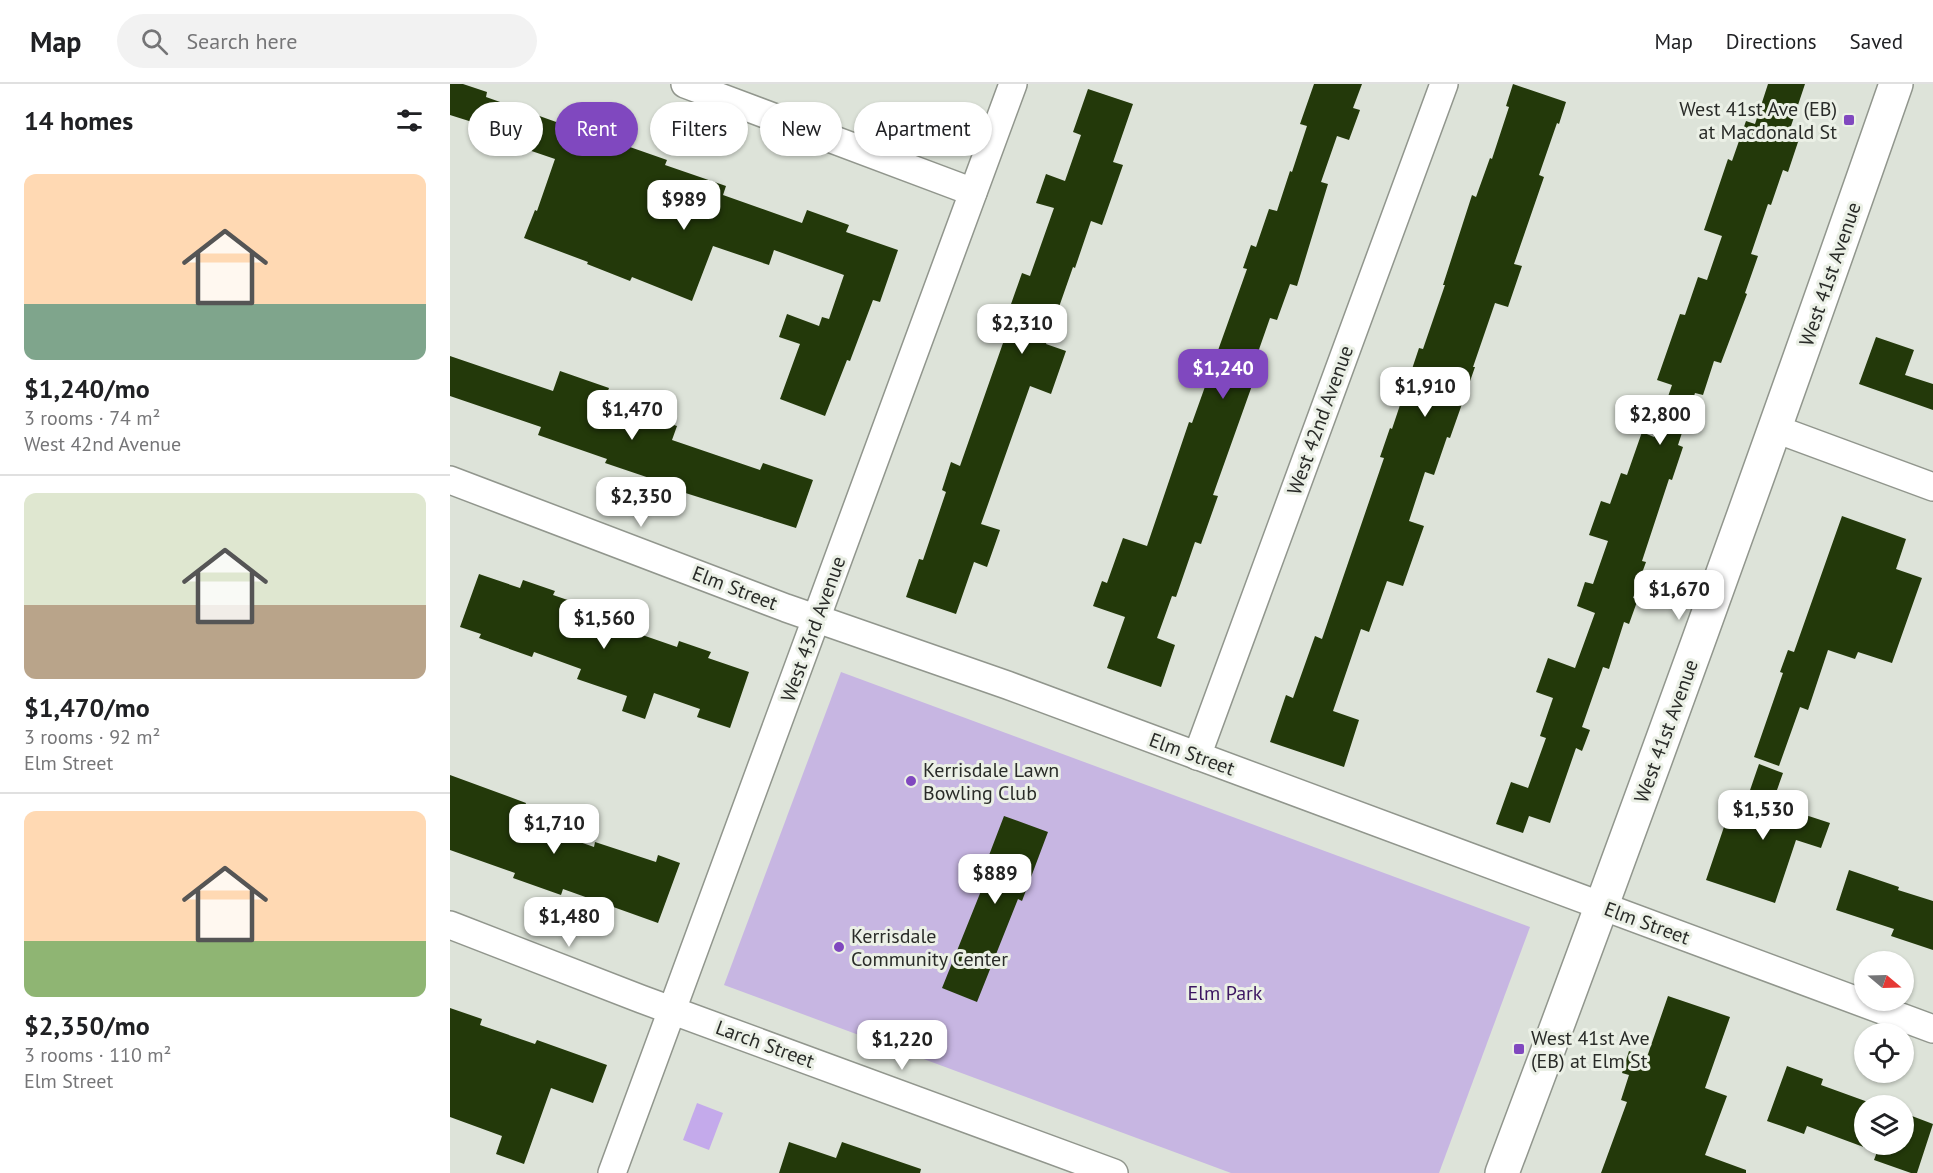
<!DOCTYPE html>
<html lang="en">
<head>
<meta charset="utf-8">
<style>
	body { margin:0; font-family:"PT Sans",sans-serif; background:#f2f2f2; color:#202124; height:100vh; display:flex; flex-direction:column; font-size:22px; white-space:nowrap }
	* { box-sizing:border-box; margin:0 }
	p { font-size:20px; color:#757577 }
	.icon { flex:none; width:33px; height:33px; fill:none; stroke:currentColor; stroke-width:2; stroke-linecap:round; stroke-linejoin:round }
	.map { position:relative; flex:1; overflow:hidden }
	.side { display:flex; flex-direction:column; background:#fff; width:450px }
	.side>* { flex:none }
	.banner { position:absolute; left:18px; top:18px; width:570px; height:54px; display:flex; gap:12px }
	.needle { width:39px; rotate:109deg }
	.controls { position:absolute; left:1404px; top:867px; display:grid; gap:12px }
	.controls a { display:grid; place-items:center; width:60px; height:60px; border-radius:50%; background:#fff; box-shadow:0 2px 4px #0004; font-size:30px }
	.price { position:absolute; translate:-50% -51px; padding:0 14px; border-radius:12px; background:#fff; color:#222; font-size:20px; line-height:39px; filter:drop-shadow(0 2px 3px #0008) }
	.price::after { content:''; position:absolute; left:50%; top:36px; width:18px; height:14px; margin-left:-9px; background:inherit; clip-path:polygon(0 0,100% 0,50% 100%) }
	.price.active { background:#8048bf; color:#fff }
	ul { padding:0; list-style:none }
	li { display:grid; align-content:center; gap:12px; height:318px; padding:0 24px }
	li+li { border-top:2px solid #e0e0e0 }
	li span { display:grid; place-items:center; height:186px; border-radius:12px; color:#555 }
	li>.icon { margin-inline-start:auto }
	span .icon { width:108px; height:108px; fill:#fffc; stroke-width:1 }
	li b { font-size:26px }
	h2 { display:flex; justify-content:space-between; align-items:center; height:72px; padding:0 24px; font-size:26px }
	.chip { padding:0 21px; border-radius:27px; background:#fff; box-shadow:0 2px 4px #0004; font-size:21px; line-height:54px }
	.chip.active { background:#8048bf; color:#fff }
	header { display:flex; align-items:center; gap:36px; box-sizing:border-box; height:84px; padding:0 30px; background:#fff; border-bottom:2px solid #e0e0e0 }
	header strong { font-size:28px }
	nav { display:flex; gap:33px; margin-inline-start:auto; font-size:21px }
	.search { width:420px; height:54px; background:#f2f2f2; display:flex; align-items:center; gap:15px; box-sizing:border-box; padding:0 21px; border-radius:33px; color:#757577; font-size:22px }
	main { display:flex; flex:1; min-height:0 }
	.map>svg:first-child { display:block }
</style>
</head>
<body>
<header>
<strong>Map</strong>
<div class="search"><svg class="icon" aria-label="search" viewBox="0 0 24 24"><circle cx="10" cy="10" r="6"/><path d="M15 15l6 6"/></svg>Search here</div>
<nav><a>Map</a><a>Directions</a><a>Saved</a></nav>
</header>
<main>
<section class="side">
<h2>14 homes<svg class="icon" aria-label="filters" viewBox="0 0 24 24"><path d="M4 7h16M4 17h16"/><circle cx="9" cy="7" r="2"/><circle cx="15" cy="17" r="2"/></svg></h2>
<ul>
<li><span style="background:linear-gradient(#ffd9b3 70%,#7fa58c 0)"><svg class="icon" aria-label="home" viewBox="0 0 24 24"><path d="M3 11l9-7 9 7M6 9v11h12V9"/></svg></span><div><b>$1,240/mo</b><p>3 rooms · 74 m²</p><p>West 42nd Avenue</p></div></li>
<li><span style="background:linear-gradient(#dfe7d0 60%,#b9a48a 0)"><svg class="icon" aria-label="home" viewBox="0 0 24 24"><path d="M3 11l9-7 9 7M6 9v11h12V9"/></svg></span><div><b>$1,470/mo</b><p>3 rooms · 92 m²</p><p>Elm Street</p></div></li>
<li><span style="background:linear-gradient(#ffd9b3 70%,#8fb573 0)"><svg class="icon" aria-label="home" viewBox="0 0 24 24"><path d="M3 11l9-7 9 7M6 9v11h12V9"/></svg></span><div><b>$2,350/mo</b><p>3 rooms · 110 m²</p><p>Elm Street</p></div></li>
</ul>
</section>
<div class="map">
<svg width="1483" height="1089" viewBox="0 0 1483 1089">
	<rect width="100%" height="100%" fill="#dde3d9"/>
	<polygon fill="#c7b6e2" points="391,588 1080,843 989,1089 781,1089 274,901"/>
	<polygon fill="#c4aaeb" points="247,1019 273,1029 259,1066 233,1056"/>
	<g fill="#23390a">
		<polygon points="0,0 13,0 37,8 36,13 109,39 111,32 159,49 157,55 217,76 215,81 276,102 273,111 352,139 357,126 399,141 396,148 448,166 430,218 423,216 400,277 397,276 375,332 330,315 350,260 329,253 337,230 369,242 372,233 379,235 394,191 324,166 319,181 263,162 242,217 182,193 180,197 137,180 138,178 74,154 85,126 87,127 105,75 35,51 38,43 0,31"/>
		<polygon points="864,0 912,0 903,24 910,26 899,56 887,52 871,98 878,100 847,202 840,200 827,236 820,234 799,294 804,296 763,411 768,412 751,460 745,458 726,513 722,512 707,554 725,561 711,603 657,584 675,533 643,522 652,497 657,499 673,454 697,462 739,338 742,339 776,244 797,185 793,184 801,161 806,163 819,125 827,127 840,87 842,88 857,42 850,40"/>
		<polygon points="1063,0 1116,18 1109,40 1107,39 1089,91 1094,93 1064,180 1072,182 1058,223 1045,219 1023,283 1025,283 1000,354 997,353 984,391 975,388 959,437 974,442 953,502 937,497 919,548 911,545 883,627 909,636 894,683 820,658 836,611 843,614 865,552 872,555 934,374 930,373 940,344 942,345 969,264 973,265 995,201 993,201 1022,111 1026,113 1040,74 1042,75 1059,23 1056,22"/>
		<polygon points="1318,0 1355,0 1338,51 1349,55 1338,88 1333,86 1321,121 1318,120 1301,170 1308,172 1295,209 1297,210 1271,279 1264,277 1253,311 1245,309 1228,361 1233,363 1222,396 1219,395 1192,477 1196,478 1183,514 1188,515 1179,540 1174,538 1159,585 1153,583 1132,643 1140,646 1132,667 1126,664 1100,739 1079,732 1073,749 1046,740 1061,698 1078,704 1096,654 1090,652 1103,614 1086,608 1098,574 1125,584 1145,529 1127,522 1135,498 1143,500 1158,457 1139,451 1151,417 1160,420 1171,389 1177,391 1192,348 1204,353 1222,301 1207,296 1230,230 1235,231 1248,193 1257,196 1272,152 1254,146 1278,75 1282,77 1296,37 1305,40"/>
		<polygon points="638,5 683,20 663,78 673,81 652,141 641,137 625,184 623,183 596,260 616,267 601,310 580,302 531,440 550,446 537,483 524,478 506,530 456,513 469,475 473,476 496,408 492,406 501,378 510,382 560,239 555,237 572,189 580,192 604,124 586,119 596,90 615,97 631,51 623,48"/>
		<polygon points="1426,253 1464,266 1455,291 1483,300 1483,326 1409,300"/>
		<polygon points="0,272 103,307 110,287 159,304 154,318 227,342 222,356 310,386 313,379 363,396 346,444 226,406 226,403 155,379 157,375 88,351 91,343 0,312"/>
		<polygon points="1392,432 1456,455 1446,485 1472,494 1442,579 1408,568 1405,575 1378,566 1358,626 1350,623 1329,682 1304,673 1333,589 1330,588 1338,566 1344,568"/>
		<polygon points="29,490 70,504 73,496 105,507 103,511 150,527 151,525 179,534 175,545 227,563 229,557 261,568 258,574 299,588 280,644 247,633 250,625 204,609 195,635 172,627 177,612 127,595 131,585 84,568 82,573 29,554 31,550 10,543"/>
		<polygon points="1309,680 1333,689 1322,720 1380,739 1371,764 1346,756 1325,819 1256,796 1275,740 1287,744"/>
		<polygon points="0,691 76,719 70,737 144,763 145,758 206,778 208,771 230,779 208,839 113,805 111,811 63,794 65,789 0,766"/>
		<polygon points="554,732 598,748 572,817 568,815 527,918 492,904 533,802 528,800"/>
		<polygon points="1399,786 1449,803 1448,806 1483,817 1483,866 1441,852 1444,845 1386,826"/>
		<polygon points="1218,912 1280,933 1255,1004 1277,1012 1255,1071 1296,1086 1296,1089 1151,1089 1177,1018 1171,1016 1179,991 1172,989 1179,967 1197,973"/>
		<polygon points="0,924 32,935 30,941 85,960 87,956 157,981 143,1019 101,1004 74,1080 46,1070 52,1052 0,1033"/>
		<polygon points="1337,982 1373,995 1371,1001 1429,1022 1414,1022 1414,1060 1454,1060 1454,1029 1483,1040 1467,1089 1461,1089 1424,1076 1427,1068 1357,1042 1354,1050 1317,1037"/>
		<polygon points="339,1058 386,1074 392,1058 471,1085 470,1089 329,1089"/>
	</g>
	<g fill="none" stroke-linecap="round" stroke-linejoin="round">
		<defs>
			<g id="street">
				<polyline points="235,0 523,108"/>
				<polyline points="1326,345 1483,403"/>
				<polyline points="0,396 336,524 557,601 1483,945"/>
				<polyline points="747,672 994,0"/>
				<polyline points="0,841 191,915 664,1089"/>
				<polyline points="162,1089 563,0"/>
			</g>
			<path id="secondary" d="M1052,1089C1188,728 1319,365 1446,0"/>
		</defs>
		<use href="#street" stroke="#91968d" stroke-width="30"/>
		<use href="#secondary" stroke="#91968d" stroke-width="36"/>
		<use href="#street" stroke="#fff" stroke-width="27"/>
		<use href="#secondary" stroke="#fff" stroke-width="33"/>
	</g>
	<g fill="#8048bf" stroke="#ebf0e6" stroke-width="2">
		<rect x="1393" y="30" width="12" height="12" rx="3"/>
		<circle cx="461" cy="697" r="6"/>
		<circle cx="389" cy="863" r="6"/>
		<rect x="1063" y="959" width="12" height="12" rx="3"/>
	</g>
	<g text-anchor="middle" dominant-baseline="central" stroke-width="6" stroke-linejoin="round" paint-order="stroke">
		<g font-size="20" fill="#292b28" stroke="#ebf0e6" text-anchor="start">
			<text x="1387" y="25" text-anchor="end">West 41st Ave (EB)<tspan x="1387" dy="23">at Macdonald St</tspan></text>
			<text x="473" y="686">Kerrisdale Lawn<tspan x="473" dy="23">Bowling Club</tspan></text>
			<text x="401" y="852">Kerrisdale<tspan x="401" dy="23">Community Center</tspan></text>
			<text x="1081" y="954">West 41st Ave<tspan x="1081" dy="23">(EB) at Elm St</tspan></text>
		</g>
		<g font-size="20" fill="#292b28" stroke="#ebf0e6">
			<text transform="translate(1380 190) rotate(-71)">West 41st Avenue</text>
			<text transform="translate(870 336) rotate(-70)">West 42nd Avenue</text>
			<text transform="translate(285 504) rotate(21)">Elm Street</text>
			<text transform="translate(363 545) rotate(-70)">West 43rd Avenue</text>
			<text transform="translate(1216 647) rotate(-70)">West 41st Avenue</text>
			<text transform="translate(742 670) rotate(20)">Elm Street</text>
			<text transform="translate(1197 839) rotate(20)">Elm Street</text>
			<text transform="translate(315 960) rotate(20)">Larch Street</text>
		</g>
		<g font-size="20" fill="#3c1661" stroke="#ebf0e6">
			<text x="775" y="909">Elm Park</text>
		</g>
	</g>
</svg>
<div class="controls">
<a><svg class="needle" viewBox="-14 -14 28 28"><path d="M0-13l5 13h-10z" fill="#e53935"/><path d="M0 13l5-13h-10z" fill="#757577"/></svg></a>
<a><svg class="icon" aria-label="locate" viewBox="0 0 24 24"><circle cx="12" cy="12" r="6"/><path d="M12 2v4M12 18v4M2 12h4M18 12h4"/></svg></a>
<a><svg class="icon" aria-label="layers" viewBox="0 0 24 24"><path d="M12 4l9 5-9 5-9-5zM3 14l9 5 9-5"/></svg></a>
</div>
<b class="price" style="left:234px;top:147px">$989</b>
<b class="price" style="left:572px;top:271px">$2,310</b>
<b class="price active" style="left:773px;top:316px">$1,240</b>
<b class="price" style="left:975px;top:334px">$1,910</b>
<b class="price" style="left:182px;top:357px">$1,470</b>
<b class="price" style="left:1210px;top:362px">$2,800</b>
<b class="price" style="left:191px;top:444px">$2,350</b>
<b class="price" style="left:1229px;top:537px">$1,670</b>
<b class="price" style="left:154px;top:566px">$1,560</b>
<b class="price" style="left:1313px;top:757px">$1,530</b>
<b class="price" style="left:104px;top:771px">$1,710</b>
<b class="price" style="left:545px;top:821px">$889</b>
<b class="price" style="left:119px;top:864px">$1,480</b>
<b class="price" style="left:452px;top:987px">$1,220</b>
<div class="banner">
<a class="chip">Buy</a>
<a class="chip active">Rent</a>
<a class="chip">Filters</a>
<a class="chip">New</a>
<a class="chip">Apartment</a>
</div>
</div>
</main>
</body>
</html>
